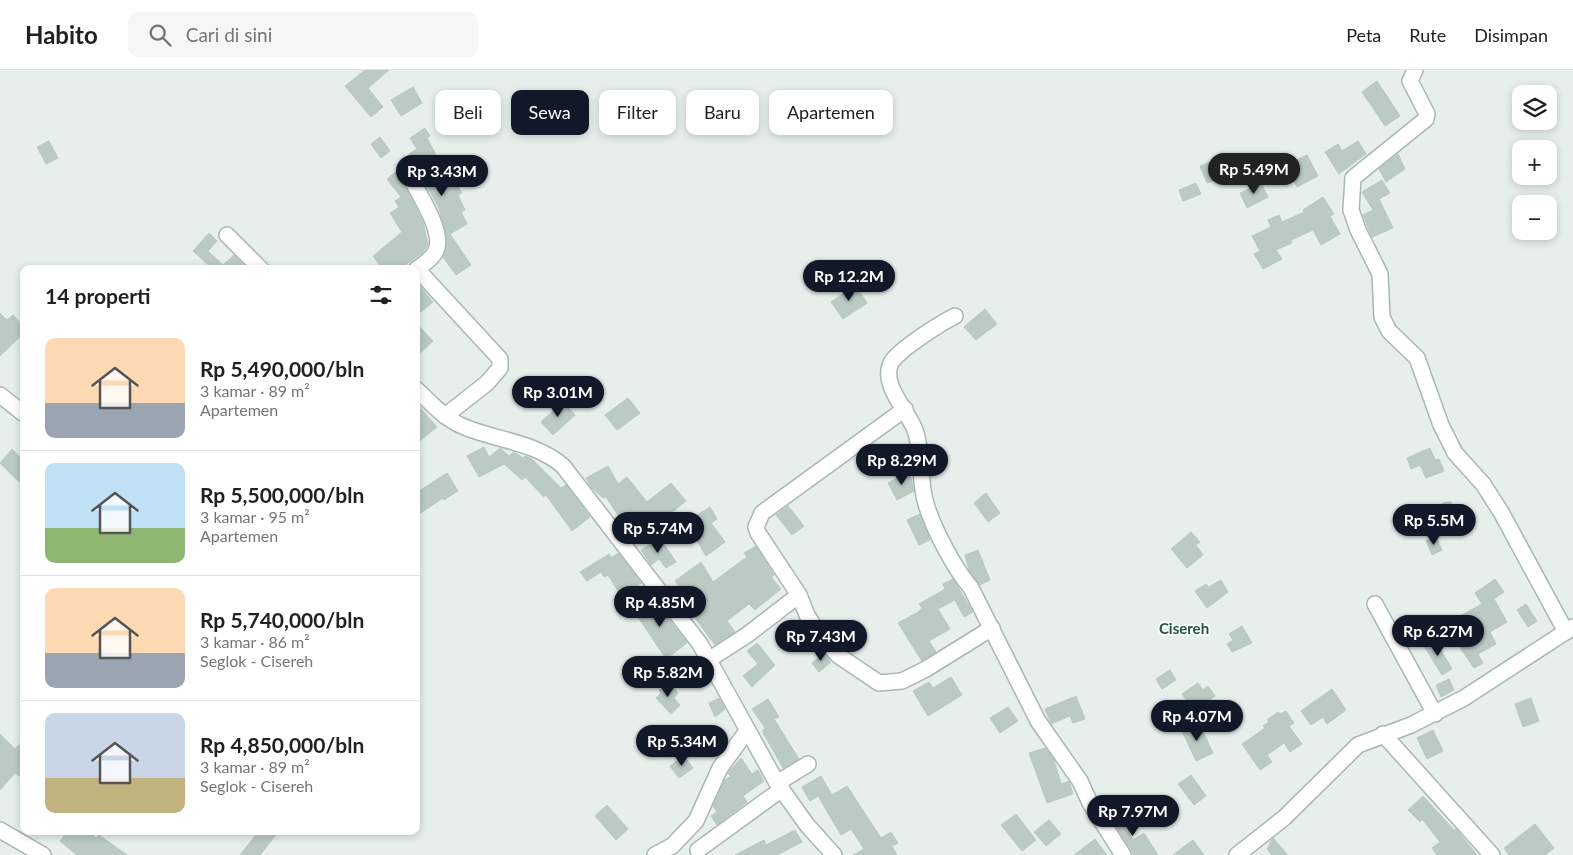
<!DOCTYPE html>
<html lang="id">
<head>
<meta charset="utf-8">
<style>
	body { margin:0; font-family:Lato,sans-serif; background:#f6f6f6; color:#202124; height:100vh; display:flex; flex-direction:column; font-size:19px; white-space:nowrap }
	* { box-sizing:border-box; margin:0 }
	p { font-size:16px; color:#757577 }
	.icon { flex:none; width:28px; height:28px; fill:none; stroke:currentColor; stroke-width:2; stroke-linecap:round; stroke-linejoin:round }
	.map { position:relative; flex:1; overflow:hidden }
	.panel { position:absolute; left:20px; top:195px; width:400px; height:570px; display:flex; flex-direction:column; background:#fff; border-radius:10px; box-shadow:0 2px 8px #0003 }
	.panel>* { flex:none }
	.hud { position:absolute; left:435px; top:20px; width:475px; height:45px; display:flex; gap:10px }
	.buttons { position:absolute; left:1512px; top:15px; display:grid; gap:10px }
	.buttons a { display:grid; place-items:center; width:45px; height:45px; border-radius:10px; background:#fff; box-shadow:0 2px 8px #0003; font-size:25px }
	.price { position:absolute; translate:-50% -42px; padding:0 11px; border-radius:18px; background:#111827; color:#fff; font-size:16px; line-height:32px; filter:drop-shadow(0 1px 2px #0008) }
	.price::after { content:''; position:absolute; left:50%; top:30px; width:15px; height:11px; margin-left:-8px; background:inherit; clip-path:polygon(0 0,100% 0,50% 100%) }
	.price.current { background:#222; color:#fff }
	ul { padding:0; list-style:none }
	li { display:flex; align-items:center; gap:15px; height:125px; padding:0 25px }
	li+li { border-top:1px solid #e0e0e0 }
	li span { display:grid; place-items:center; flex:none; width:140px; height:100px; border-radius:10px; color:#555 }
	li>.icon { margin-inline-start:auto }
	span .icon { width:60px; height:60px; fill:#fffc; stroke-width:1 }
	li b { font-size:21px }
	h2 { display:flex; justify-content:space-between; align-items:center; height:60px; padding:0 25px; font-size:21px }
	.pill { padding:0 18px; border-radius:10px; background:#fff; box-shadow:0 2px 8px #0003; font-size:18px; line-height:45px }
	.pill.current { background:#111827; color:#fff }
	header { display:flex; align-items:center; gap:30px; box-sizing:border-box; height:70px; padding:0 25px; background:#fff; border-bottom:1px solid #e0e0e0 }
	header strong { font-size:24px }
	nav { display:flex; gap:28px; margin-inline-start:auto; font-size:18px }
	.search { width:350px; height:45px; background:#f6f6f6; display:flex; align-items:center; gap:12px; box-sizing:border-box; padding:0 18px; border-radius:10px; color:#757577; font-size:19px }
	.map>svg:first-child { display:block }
</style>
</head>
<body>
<header>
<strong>Habito</strong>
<div class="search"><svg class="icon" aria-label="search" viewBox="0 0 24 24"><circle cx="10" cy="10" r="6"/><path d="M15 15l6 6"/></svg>Cari di sini</div>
<nav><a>Peta</a><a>Rute</a><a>Disimpan</a></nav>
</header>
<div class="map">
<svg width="1573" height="785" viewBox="0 0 1573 785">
	<rect width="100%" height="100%" fill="#e6efeb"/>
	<g fill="#bbcac4" stroke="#b8c9c2">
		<polygon points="365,0 389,0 368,18 383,37 371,47 345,16"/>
		<polygon points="1377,11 1400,46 1385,56 1362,22"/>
		<polygon points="413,17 422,33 401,46 391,30"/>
		<polygon points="425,58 430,66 427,68 443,98 446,96 462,123 458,125 465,140 461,142 467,154 450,164 471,195 456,205 443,187 447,168 439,138 409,84 417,79 410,68"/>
		<polygon points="380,67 390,81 381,88 371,74"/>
		<polygon points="49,71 58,88 46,94 37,77"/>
		<polygon points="1358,71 1366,84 1339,104 1325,82 1338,74 1342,81"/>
		<polygon points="1398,84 1405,99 1386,112 1379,99"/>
		<polygon points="1307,85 1318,106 1297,117 1286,95"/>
		<polygon points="1216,90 1223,107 1207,113 1200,96"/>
		<polygon points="399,99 406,109 406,118 423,152 428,175 422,183 400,199 383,199 373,186 402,162 390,143 399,137 395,131 401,127 387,109"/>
		<polygon points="1382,110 1390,123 1379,129 1393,158 1372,167 1363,145 1373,140 1362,122"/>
		<polygon points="1196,113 1201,124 1183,131 1179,120"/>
		<polygon points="1261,113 1268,127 1247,138 1240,123"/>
		<polygon points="1323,127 1334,144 1330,146 1340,164 1321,175 1313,160 1291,170 1292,173 1276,180 1282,189 1263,199 1254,184 1260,181 1252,166 1271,157 1268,150 1279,145 1282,152 1304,142 1303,140"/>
		<polygon points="209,163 217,171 208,181 223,195 234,185 247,199 213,199 193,181"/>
		<polygon points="416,212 433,232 421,242 416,237"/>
		<polygon points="855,215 867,233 843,249 831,232"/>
		<polygon points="985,239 997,254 976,270 964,257"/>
		<polygon points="0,243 7,250 13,245 24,257 24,263 0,286"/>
		<polygon points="416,253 433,271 416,287"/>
		<polygon points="628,328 640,343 617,360 605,345"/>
		<polygon points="563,332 575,345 553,365 541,352"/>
		<polygon points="416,333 437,357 416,374"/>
		<polygon points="484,377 489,387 500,378 509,386 514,382 523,388 525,386 532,389 561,418 566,415 590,447 572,461 546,425 544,427 525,407 522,410 504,394 479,407 467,386"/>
		<polygon points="1430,378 1435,390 1439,389 1444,401 1426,408 1420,395 1411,399 1407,388"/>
		<polygon points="12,379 24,391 24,407 19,412 0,393"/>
		<polygon points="608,396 618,414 627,407 647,432 671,413 686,431 645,464 632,447 623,453 606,427 603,428 591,417 586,408"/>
		<polygon points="447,403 458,421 444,430 443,428 416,446 416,423"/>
		<polygon points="908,403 912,411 914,421 897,430 888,413"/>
		<polygon points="986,423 1000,443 988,452 974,433"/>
		<polygon points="1446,432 1451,432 1457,446 1452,448 1458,460 1443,466 1431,439"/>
		<polygon points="788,436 804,456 792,465 776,445"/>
		<polygon points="710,437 717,449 711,453 725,472 706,486 686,452"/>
		<polygon points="920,444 930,470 919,475 907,450"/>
		<polygon points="1191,462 1200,472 1196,475 1203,485 1187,498 1171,479"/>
		<polygon points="1436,466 1442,480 1432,485 1426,471"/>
		<polygon points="660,468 676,492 666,498 659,489 651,495 641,480"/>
		<polygon points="756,476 774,505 771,507 781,519 755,540 749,534 727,551 735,562 715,575 695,548 699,544 675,511 701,492 713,512 747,487 744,483"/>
		<polygon points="978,480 990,510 980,515 969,500 965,485"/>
		<polygon points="618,483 641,513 621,526 608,505 604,507 601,502 587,511 580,502 609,484 611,488"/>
		<polygon points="953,509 973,542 964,547 955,530 938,539 950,559 929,571 936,582 922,591 898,553 918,542 922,538 919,534 945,519 943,514"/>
		<polygon points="1495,509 1504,522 1494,529 1507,552 1490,562 1496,574 1478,584 1483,593 1474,598 1452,566 1468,556 1462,545 1482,534 1475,523"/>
		<polygon points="1221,510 1228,522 1207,538 1195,521 1206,514 1209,517"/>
		<polygon points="652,528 687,573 666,589 634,541"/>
		<polygon points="1526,534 1537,551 1528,557 1517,540"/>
		<polygon points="1242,556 1252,573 1232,582 1227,574 1233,570 1229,564"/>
		<polygon points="1435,570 1452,599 1442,605 1424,576"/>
		<polygon points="757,573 775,595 752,617 743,606 758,594 747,581"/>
		<polygon points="824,583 831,592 819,602 812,593"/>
		<polygon points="1170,600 1176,610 1162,619 1156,609"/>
		<polygon points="951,607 962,625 928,646 913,621 929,612 933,618"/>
		<polygon points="1449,609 1454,620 1441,627 1436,615"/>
		<polygon points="668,612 678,623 674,628 680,635 671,644 656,628 661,623 659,620"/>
		<polygon points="1198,613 1203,620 1208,616 1215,626 1194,641 1182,624"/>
		<polygon points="1332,619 1346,640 1327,654 1323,647 1311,655 1301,641"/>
		<polygon points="1076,626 1085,649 1073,653 1070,646 1051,654 1045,639"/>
		<polygon points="719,628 725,639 715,647 709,633"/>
		<polygon points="1531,628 1539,651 1523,657 1515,634"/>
		<polygon points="768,629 779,647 774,649 799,689 783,698 762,661 765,658 752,639"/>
		<polygon points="1008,637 1018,651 1000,663 990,648"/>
		<polygon points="1286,641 1294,653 1289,656 1302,674 1290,682 1284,673 1267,685 1272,692 1260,700 1242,674 1265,658 1263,656 1269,652 1267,650 1278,642 1280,644"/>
		<polygon points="1199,653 1213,683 1196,691 1182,661"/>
		<polygon points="1433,660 1443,681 1427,689 1417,668"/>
		<polygon points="0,664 15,679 24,670 24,700 19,706 15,703 0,720"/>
		<polygon points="1045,678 1054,690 1061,714 1069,711 1073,724 1047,733 1029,683"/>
		<polygon points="684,686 693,698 679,708 670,696"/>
		<polygon points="741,688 752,704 758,700 764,711 743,726 747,732 717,755 711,746 717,742 713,736 725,710 731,706 728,703"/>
		<polygon points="1191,705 1206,726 1194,735 1178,714"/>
		<polygon points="821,706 832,725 847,716 881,768 891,762 898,773 892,776 897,785 853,785 864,779 851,759 841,765 818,726 810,731 802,717"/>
		<polygon points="1423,726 1454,760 1456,759 1477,785 1437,785 1432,778 1440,772 1422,749 1420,752 1408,740"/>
		<polygon points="607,735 628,759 616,770 595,746"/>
		<polygon points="1117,739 1133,770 1144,763 1158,785 1134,785 1108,744"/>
		<polygon points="1016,744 1036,770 1022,781 1001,755"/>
		<polygon points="1049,750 1061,764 1046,776 1034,762"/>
		<polygon points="1535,754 1554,778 1545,785 1509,785 1504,778"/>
		<polygon points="795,760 802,772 777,785 735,785 764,770 766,775"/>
		<polygon points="68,761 88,761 96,768 99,765 127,785 77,785 60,771"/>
		<polygon points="259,761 279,761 260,785 240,785"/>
		<polygon points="1273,768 1288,785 1272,785 1267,779"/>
		<polygon points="1095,769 1107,785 1074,785"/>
		<polygon points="1193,770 1204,785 1173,785"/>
	</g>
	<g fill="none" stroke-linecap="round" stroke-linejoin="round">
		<defs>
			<g id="minor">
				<polyline points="1415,0 1410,11 1427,44 1426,49 1353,108 1351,140 1358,160 1380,204 1382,247 1389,261 1417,288 1441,355 1455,383 1483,414 1501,442 1566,562"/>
				<path d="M414,114C422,130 447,167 434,184C430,190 422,195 416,200"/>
				<polyline points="227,165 261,199"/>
				<polyline points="417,199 500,289 500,298 487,313 445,346"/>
				<path d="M955,246C941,253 898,280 891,293C880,316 910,342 916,363C923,386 919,412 926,434C934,460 954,498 971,518L1038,651L1080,711L1090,733L1123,785"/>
				<path d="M416,319C430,332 444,348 462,356C494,370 536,372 563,396L700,574L777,713L807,755L834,785"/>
				<polyline points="0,325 24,344"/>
				<polyline points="905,339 762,443 756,457 758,463 799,525 807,545 819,565 839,586 879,613 902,611 926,599 992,558"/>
				<polyline points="1375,534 1435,644"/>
				<polyline points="710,589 747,565 799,525"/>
				<polyline points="1383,664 1492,785"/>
				<polyline points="777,713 808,694"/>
				<polyline points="0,760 43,785"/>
				<polyline points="698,780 782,719"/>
				<polyline points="655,785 672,776 696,751 720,698 747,661"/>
				<polyline points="1237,785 1284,748 1358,675 1411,655 1464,628 1573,557"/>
			</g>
		</defs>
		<use href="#minor" stroke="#a8b8b2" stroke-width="18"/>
		<use href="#minor" stroke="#fff" stroke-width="15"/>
	</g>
	<g text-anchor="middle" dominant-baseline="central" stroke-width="4" stroke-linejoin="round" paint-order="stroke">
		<g font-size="15" font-weight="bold" fill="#1f5548" stroke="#f7fbf9">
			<text x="1184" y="558">Cisereh</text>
		</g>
	</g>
</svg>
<div class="buttons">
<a><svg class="icon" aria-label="layers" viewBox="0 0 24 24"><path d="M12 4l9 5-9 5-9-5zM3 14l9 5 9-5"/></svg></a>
<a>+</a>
<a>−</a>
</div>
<b class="price current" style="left:1254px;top:125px">Rp 5.49M</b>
<b class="price" style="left:442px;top:127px">Rp 3.43M</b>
<b class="price" style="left:849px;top:232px">Rp 12.2M</b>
<b class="price" style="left:558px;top:348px">Rp 3.01M</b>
<b class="price" style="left:902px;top:416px">Rp 8.29M</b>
<b class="price" style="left:1434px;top:476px">Rp 5.5M</b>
<b class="price" style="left:658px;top:484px">Rp 5.74M</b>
<b class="price" style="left:660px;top:558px">Rp 4.85M</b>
<b class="price" style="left:1438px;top:587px">Rp 6.27M</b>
<b class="price" style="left:821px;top:592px">Rp 7.43M</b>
<b class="price" style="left:668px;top:628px">Rp 5.82M</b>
<b class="price" style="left:1197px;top:672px">Rp 4.07M</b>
<b class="price" style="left:682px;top:697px">Rp 5.34M</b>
<b class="price" style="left:1133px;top:767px">Rp 7.97M</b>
<div class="hud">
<a class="pill">Beli</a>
<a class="pill current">Sewa</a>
<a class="pill">Filter</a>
<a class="pill">Baru</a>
<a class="pill">Apartemen</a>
</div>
<section class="panel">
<h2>14 properti<svg class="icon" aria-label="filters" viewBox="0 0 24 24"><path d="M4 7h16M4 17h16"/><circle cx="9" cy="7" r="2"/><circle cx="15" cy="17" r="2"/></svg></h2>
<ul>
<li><span style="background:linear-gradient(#ffd9b3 65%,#9aa5b1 0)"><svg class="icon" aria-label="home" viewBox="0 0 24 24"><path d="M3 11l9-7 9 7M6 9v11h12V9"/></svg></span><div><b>Rp 5,490,000/bln</b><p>3 kamar · 89 m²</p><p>Apartemen</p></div></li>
<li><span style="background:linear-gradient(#bfe0f5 65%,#8fb573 0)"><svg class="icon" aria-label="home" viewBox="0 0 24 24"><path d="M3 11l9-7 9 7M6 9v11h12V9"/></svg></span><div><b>Rp 5,500,000/bln</b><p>3 kamar · 95 m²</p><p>Apartemen</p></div></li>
<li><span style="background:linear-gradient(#ffd9b3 65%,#9aa5b1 0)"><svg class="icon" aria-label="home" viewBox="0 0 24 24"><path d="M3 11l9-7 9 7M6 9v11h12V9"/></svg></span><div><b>Rp 5,740,000/bln</b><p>3 kamar · 86 m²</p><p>Seglok - Cisereh</p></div></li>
<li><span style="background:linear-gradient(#c9d6e8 65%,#c2b280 0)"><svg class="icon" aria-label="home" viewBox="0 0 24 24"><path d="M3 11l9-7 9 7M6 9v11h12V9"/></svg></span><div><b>Rp 4,850,000/bln</b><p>3 kamar · 89 m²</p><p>Seglok - Cisereh</p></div></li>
</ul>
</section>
</div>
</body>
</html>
